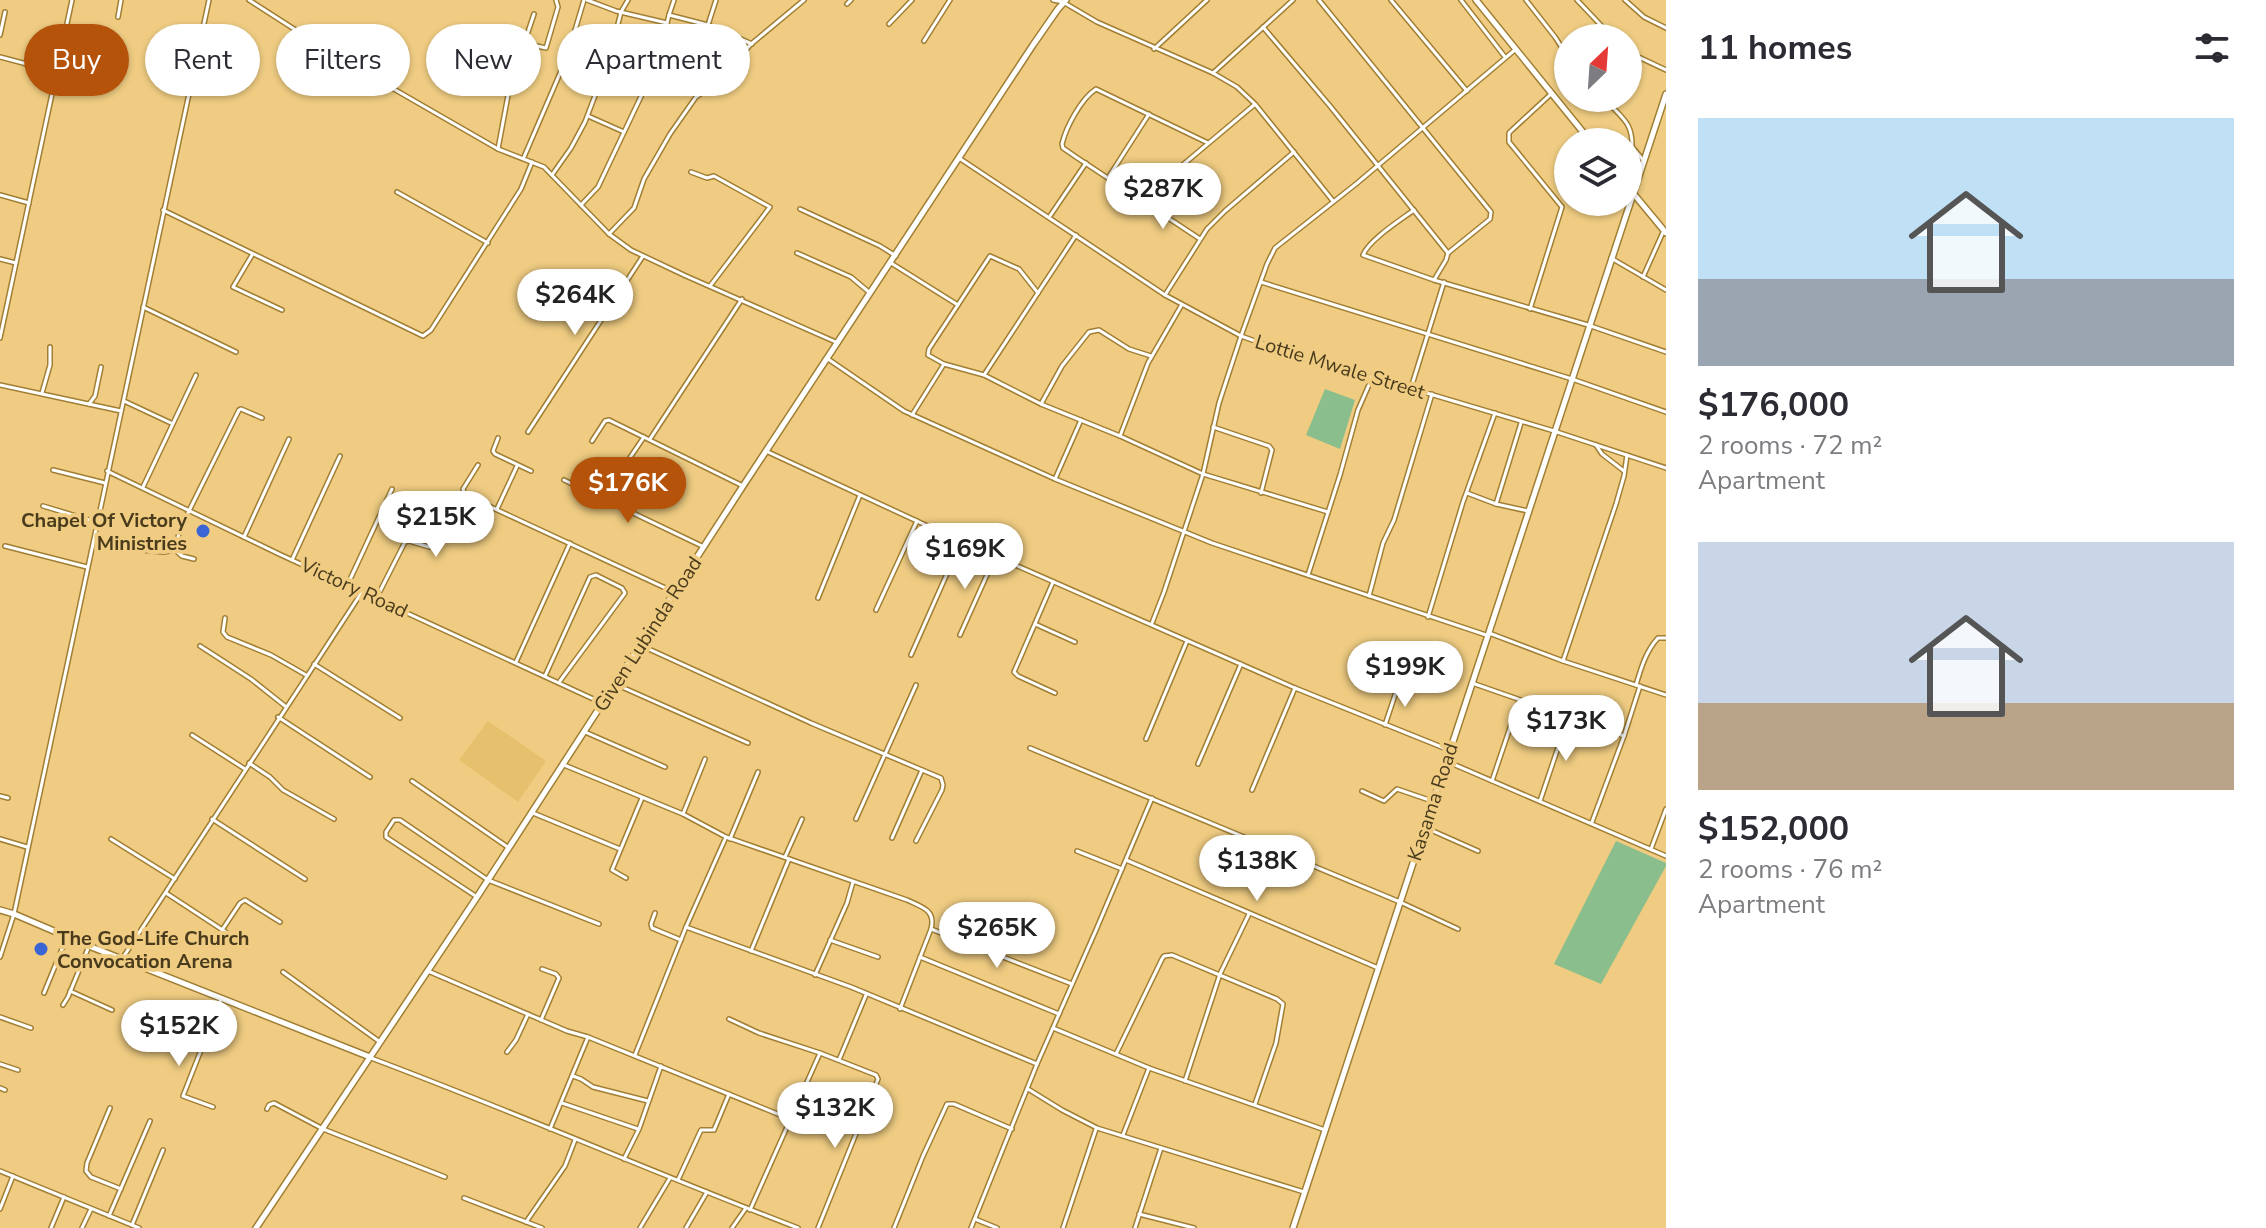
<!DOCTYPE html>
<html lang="en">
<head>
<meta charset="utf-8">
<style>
	body { margin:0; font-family:"Nunito Sans",sans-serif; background:#f7f7f7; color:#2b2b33; height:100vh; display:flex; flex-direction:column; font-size:30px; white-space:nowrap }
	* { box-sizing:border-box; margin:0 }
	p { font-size:26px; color:#7c7c81 }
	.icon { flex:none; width:44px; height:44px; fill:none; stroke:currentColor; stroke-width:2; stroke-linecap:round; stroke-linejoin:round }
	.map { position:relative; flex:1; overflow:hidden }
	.drawer { display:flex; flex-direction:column; background:#fff; width:600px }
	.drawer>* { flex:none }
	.banner { position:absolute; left:24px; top:24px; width:760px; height:72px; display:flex; gap:16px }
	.needle { width:52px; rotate:25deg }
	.fabs { position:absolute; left:1554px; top:24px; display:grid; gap:16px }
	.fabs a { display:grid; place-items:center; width:88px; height:88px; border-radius:50%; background:#fff; box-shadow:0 2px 6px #0004; font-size:40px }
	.price { position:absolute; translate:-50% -68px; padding:0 18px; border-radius:28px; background:#fff; color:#222; font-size:26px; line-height:52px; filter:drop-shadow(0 2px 4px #0008) }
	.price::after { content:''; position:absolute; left:50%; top:48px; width:24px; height:18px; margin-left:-12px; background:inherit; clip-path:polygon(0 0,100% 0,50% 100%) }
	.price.on { background:#b45309; color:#fff }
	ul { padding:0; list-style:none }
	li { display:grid; align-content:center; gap:16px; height:424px; padding:0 32px }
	li span { display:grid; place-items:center; height:248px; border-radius:0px; color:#555 }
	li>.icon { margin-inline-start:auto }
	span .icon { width:144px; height:144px; fill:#fffc; stroke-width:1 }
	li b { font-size:34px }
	h2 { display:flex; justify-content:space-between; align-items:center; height:96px; padding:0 32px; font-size:34px }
	.pill { padding:0 28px; border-radius:36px; background:#fff; box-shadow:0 2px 6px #0004; font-size:28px; line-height:72px }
	.pill.on { background:#b45309; color:#fff }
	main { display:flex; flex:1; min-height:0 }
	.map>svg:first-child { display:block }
</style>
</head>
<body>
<main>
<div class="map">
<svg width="1666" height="1228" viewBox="0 0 1666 1228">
	<rect width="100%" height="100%" fill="#efcc82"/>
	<polygon fill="#e6c06d" points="488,721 546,761 518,802 459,760"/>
	<g fill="#8abe8c">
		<polygon points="1325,389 1355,400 1340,449 1306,435"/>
		<polygon points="1616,841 1666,863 1666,866 1601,984 1554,964"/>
	</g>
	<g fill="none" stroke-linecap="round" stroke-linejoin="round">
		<defs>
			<g id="street">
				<polyline points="249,0 333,54 498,149 544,167 609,234 631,250 686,276 838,343"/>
				<polyline points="587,0 616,11 667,23"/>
				<polyline points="1053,0 1063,2 1097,22 1213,73 1237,87 1255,104 1333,201"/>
				<polyline points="1319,0 1491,212 1490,219 1448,253 1446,260 1434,280"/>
				<polyline points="1391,0 1467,91"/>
				<polyline points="1461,0 1505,57"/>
				<polyline points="1526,0 1555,37 1568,57"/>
				<polyline points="1577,0 1613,38"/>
				<polyline points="1625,0 1644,17 1666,28"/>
				<polyline points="847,4 851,0"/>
				<polyline points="669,15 674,0"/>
				<polyline points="118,17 121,0"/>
				<polyline points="889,24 912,0"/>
				<polyline points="708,25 716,0"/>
				<polyline points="1263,27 1330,106 1448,253"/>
				<polyline points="0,35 5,12"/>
				<polyline points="924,41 950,0"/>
				<polyline points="528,44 526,38 534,14"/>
				<polyline points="1154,49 1207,0"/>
				<polyline points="1628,52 1666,70"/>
				<polyline points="0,57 57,72"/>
				<polyline points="1213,73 1293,0"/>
				<path d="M1604,98C1620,117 1633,121 1632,147L1643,160"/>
				<polyline points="588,116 624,132"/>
				<polyline points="498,149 509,90 514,84 528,44 546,48 558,7 556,0"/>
				<polyline points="524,157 567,57 584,0"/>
				<polyline points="959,158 1165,295 1241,336 1319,364 1373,377 1554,431 1666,468"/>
				<polyline points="691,172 707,178 714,176 770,207 710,286"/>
				<polyline points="552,175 571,148 585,122 610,56 621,12 628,0"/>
				<polyline points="1108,178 1149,114"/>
				<polyline points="397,192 488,243"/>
				<polyline points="0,195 29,203"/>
				<polyline points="1141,200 1254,105"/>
				<polyline points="581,205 598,187 655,67 667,39 667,23 669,15 708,25 752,44"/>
				<polyline points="800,209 880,246 896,256"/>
				<polyline points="163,210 423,336 431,330 521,189 532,162"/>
				<path d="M1414,210C1399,221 1369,240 1363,255L1434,280L1588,325L1666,352"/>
				<polyline points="1050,216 1086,163"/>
				<polyline points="609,234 634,208 644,179 670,134 696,97 722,79 750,45 804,0"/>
				<path d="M1200,239L1076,157L1063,148L1062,144C1066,127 1081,99 1096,89L1208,143"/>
				<polyline points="797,253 851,277 870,293"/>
				<polyline points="252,255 233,287 282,310"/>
				<polyline points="1611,258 1666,290"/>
				<polyline points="0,259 16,263"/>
				<polyline points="891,263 958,305"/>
				<polyline points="1643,277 1664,230"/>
				<polyline points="1261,282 1572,379 1666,412"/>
				<polyline points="1038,293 1019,269 990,256 929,349 928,355 944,364 984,375 1041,404 1120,436 1203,474 1328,512"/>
				<polyline points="1165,295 1207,229 1225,211 1294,152"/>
				<polyline points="143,307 236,352"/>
				<polyline points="1530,309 1562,207 1509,142 1509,133 1512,130 1551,94"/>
				<polyline points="0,338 72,0"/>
				<polyline points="828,359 904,411 1055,479 1212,543 1486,635"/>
				<polyline points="984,375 1076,235"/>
				<polyline points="0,385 121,411"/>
				<polyline points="1411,388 1444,282"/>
				<polyline points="42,393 50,365 50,347"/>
				<polyline points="124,401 171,423"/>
				<polyline points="89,404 95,396 101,367"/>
				<polyline points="1041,404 1062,366 1089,332 1099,330 1129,349 1151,356"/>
				<polyline points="912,415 944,364"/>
				<polyline points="1213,427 1269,446 1272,450 1261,493"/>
				<polyline points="528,432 643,256"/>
				<polyline points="1120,436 1148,363 1181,306"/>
				<polyline points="498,438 493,451 495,454 531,471"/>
				<polyline points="650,439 742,299"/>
				<polyline points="592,441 605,421 609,420 743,486"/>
				<polyline points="1596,445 1602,454 1624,471"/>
				<polyline points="768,452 947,535 1295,688 1449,750"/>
				<polyline points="629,459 644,437"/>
				<polyline points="478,465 463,489 465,495 674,592"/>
				<polyline points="53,470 105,483"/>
				<polyline points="107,471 279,554 602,703"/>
				<polyline points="1055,479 1081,420"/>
				<polyline points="564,480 704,547"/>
				<polyline points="143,487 196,375"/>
				<polyline points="1467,493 1496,504 1528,511"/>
				<polyline points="1496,504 1521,423"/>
				<polyline points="43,506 96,522"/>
				<polyline points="497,509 517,466"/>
				<polyline points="244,537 289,439"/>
				<polyline points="5,546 87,567"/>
				<polyline points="141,550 164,552 175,550"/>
				<polyline points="194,559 182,556 175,550 180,529 239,410 241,409 262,418"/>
				<polyline points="292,560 340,456"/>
				<polyline points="1308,575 1340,475 1358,410 1372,378"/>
				<polyline points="1053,582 1014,672 1018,676 1055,693"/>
				<polyline points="347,586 392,489"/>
				<polyline points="1369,596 1383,543 1394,520 1432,394"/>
				<polyline points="818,598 860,495"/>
				<polyline points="376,599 405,542 409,541 429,547 448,524 453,526 465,525 480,503"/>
				<polyline points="876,610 917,521"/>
				<polyline points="1428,617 1463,502 1495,413"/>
				<polyline points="225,618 223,632 227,637 271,655 306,675"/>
				<polyline points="1152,623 1164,592 1203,474 1219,403 1241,336 1267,264 1275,248 1356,184 1516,49"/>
				<polyline points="1035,624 1075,642"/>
				<polyline points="1489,633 1563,661 1666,695"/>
				<polyline points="960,635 995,557"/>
				<polyline points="640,645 811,723 941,778 943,785 942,790 916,841"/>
				<polyline points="200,646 251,679 285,706"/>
				<polyline points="911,655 961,542"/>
				<polyline points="1563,661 1616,504 1624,476 1627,455"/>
				<polyline points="516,662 570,543"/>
				<polyline points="314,664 400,718"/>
				<polyline points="545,676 590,577 596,575 622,588 625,593 560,681"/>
				<polyline points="1472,683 1624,736"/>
				<polyline points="615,684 748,743"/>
				<path d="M1636,685C1641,668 1646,651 1658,638H1666"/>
				<polyline points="278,717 370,777"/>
				<polyline points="1385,725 1399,683"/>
				<polyline points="585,732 665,767"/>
				<polyline points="192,735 245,769"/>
				<polyline points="1146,739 1187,641"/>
				<polyline points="1030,748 1400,902 1458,929"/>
				<polyline points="1446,761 1666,856"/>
				<polyline points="249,763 270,777 283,790 334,819"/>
				<polyline points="1198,764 1241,664"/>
				<path d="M564,765L683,814L726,837L907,900C922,907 936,910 931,929L900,1009"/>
				<polyline points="412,781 509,848"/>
				<polyline points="1492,781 1519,701"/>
				<polyline points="1252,790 1295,688"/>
				<polyline points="1362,791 1384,801 1397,789 1432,801"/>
				<polyline points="0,796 8,798"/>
				<polyline points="1540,801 1568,718"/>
				<polyline points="533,813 620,849"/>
				<polyline points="683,814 705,759"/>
				<polyline points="212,819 305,879"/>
				<polyline points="856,819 916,685"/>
				<polyline points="1592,822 1624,736 1640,686"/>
				<polyline points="1424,827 1478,851"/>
				<polyline points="892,838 922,770"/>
				<polyline points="0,839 27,847"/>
				<polyline points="111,839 175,879"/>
				<polyline points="730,839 758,772"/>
				<polyline points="1651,849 1666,809"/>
				<polyline points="1077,851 1122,869"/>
				<polyline points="785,857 802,819"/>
				<polyline points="1126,860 1378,968"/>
				<polyline points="626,878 612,870 642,798"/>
				<polyline points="166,893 247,946"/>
				<polyline points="477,897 386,837 386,832 394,820 400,820 488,880 599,924"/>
				<polyline points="655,913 651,924 652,928 681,940"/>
				<polyline points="686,927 851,987 1037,1064"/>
				<polyline points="931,929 1072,984"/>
				<polyline points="222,930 240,903 245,900 280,922"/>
				<polyline points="830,940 878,957"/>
				<polyline points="751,951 789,859"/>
				<polyline points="0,957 14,914 209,0"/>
				<polyline points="920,957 1059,1014"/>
				<polyline points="122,959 362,592"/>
				<polyline points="428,971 567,1031 588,1037 790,1119"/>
				<polyline points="283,972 380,1042"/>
				<polyline points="815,975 847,903 853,882"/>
				<polyline points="70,991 112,1010"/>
				<polyline points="44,993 67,937"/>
				<polyline points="63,1005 68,997 89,946"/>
				<polyline points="0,1017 31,1028"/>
				<polyline points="729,1019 759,1033 820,1053"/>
				<polyline points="541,1020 559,978 556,974 542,969"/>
				<polyline points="1053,1028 1149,1068 1325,1130"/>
				<polyline points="507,1052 516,1040 528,1014"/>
				<polyline points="1116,1054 1162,959 1164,956 1172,955 1277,999 1283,1004 1276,1043 1255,1104"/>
				<polyline points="635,1055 686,927 726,837"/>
				<path d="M371,1058C515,1112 655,1173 798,1228"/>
				<polyline points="839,1060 866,995"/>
				<polyline points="0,1064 18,1070"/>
				<polyline points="573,1076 581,1079 593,1087 648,1101"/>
				<polyline points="1185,1081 1220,974 1249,914"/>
				<polyline points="0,1088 5,1090"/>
				<polyline points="1028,1089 1062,1110 1097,1128 1304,1192"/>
				<polyline points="562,1103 638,1129"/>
				<polyline points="213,1107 183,1096 221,999"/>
				<polyline points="110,1108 87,1163 86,1171 91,1177 121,1189"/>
				<polyline points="267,1109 269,1105 274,1103 323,1129 445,1177"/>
				<polyline points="550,1129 588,1037"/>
				<polyline points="1123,1135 1149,1068"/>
				<polyline points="624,1159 639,1129 661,1066"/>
				<polyline points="0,1171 139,1228"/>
				<polyline points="678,1180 701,1130 714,1130 729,1094"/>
				<polyline points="464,1198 542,1228"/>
				<polyline points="0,1209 13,1176"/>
				<polyline points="750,1210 820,1053 876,1075 878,1079 818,1228"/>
				<polyline points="1139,1214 1194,1228"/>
				<polyline points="109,1216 150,1121"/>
				<polyline points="975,1219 997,1228"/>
				<polyline points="526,1222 565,1166 575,1140"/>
				<polyline points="132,1225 163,1150"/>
				<polyline points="51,1228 64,1197"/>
				<polyline points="82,1228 91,1209"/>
				<polyline points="640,1228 670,1178"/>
				<polyline points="686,1228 707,1192"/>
				<polyline points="732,1228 746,1208"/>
				<polyline points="894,1228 923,1156 947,1104 954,1104 1012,1129"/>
				<polyline points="971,1228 1037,1064 1096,930 1152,798"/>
				<polyline points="1063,1228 1096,1129"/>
				<polyline points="1135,1228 1161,1148"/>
			</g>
			<g id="secondary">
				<polyline points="1476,0 1591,142"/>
				<polyline points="1628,187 1666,233"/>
				<polyline points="0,910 14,914 89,946 370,1057"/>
				<polyline points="256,1228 477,897 743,486 1033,45 1058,9 1066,0"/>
				<polyline points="1293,1228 1666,94"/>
			</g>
		</defs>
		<use href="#street" stroke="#a07f34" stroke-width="6"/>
		<use href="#secondary" stroke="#a07f34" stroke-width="8"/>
		<use href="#street" stroke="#fff" stroke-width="3"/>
		<use href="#secondary" stroke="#fff" stroke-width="5"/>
	</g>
	<g fill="#3b64d5" stroke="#efcc82" stroke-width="3">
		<circle cx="203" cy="531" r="8"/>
		<circle cx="41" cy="949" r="8"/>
	</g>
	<g text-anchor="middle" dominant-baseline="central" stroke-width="8" stroke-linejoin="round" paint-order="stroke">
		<g font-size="20" fill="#493b1c" stroke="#efcc82">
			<text transform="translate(1340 367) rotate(17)">Lottie Mwale Street</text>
			<text transform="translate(354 588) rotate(25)">Victory Road</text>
			<text transform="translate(648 634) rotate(-57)">Given Lubinda Road</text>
			<text transform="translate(1433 802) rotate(-72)">Kasama Road</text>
		</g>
		<g font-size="20" font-weight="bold" fill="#493b1c" stroke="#efcc82" text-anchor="end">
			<text x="187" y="520">Chapel Of Victory<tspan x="187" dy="23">Ministries</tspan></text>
			<text x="57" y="938" text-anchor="start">The God-Life Church<tspan x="57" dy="23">Convocation Arena</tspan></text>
		</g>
	</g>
</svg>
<div class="fabs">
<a><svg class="needle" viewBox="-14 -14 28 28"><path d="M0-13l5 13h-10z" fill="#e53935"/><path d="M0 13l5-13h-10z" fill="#7c7c81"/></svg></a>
<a><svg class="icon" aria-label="layers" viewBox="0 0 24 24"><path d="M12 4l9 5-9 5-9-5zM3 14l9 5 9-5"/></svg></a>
</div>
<b class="price" style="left:1163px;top:231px">$287K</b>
<b class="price" style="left:575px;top:337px">$264K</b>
<b class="price on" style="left:628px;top:525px">$176K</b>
<b class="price" style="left:436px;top:559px">$215K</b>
<b class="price" style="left:965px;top:591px">$169K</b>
<b class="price" style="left:1405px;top:709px">$199K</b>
<b class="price" style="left:1566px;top:763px">$173K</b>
<b class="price" style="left:1257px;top:903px">$138K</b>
<b class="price" style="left:997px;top:970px">$265K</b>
<b class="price" style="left:179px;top:1068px">$152K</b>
<b class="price" style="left:835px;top:1150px">$132K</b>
<div class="banner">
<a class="pill on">Buy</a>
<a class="pill">Rent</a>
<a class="pill">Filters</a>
<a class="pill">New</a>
<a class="pill">Apartment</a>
</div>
</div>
<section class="drawer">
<h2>11 homes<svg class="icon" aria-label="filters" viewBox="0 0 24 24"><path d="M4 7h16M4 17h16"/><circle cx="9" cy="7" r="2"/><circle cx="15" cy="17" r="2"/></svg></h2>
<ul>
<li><span style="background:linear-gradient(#bfe0f5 65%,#9aa5b1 0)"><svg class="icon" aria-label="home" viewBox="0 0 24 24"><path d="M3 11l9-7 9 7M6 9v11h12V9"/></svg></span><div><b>$176,000</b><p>2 rooms · 72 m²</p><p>Apartment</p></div></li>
<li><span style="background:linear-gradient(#c9d6e8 65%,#b9a48a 0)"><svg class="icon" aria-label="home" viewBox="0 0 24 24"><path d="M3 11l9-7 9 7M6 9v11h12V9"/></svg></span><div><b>$152,000</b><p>2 rooms · 76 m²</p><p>Apartment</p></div></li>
</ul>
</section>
</main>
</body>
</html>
